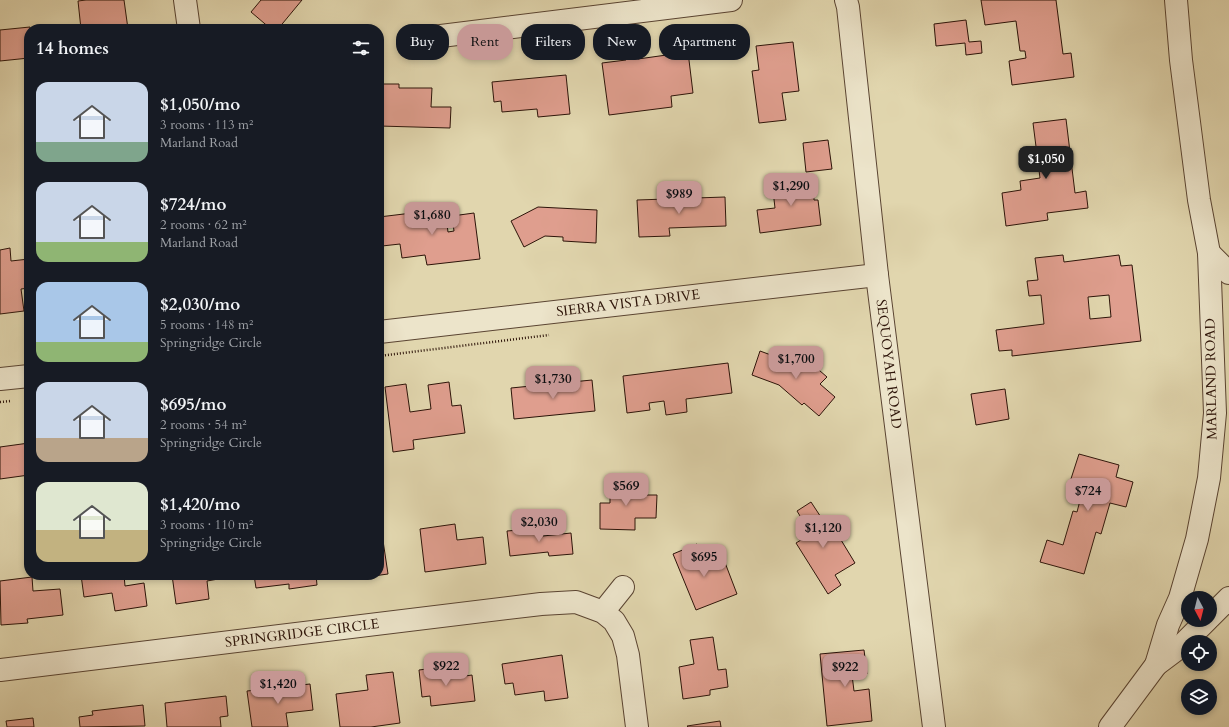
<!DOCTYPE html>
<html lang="en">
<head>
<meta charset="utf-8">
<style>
	body { margin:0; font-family:Cardo,serif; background:#242831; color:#f1f3f6; height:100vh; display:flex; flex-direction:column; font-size:15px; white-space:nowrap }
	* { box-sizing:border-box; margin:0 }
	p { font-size:13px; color:#9ea1a6 }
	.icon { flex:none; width:22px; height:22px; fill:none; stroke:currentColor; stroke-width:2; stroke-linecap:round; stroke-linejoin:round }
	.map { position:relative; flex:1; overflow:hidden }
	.side { position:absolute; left:24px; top:24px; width:360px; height:556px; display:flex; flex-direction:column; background:#171b24; border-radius:16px; box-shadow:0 2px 6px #0003 }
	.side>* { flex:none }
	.banner { position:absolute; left:396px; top:24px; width:380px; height:36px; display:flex; gap:8px }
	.needle { width:26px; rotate:173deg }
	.buttons { position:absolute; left:1181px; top:591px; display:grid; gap:8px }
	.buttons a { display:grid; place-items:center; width:36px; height:36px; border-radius:50%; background:#171b24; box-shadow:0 2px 6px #0003; font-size:20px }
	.price { position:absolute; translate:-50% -34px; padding:0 9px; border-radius:8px; background:#c59692; color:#111; font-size:13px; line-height:26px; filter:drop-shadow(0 1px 2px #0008) }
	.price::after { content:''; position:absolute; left:50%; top:24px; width:12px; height:9px; margin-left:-6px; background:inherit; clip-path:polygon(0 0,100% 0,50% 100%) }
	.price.on { background:#222; color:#fff }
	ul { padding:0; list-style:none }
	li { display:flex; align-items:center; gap:12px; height:100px; padding:0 12px }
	li span { display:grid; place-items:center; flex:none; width:112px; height:80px; border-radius:12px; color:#555 }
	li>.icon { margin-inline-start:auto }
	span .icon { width:48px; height:48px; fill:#fffc; stroke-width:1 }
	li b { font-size:17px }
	h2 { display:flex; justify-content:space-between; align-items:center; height:48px; padding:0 12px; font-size:17px }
	.chip { padding:0 14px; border-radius:16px; background:#171b24; box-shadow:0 2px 6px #0003; font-size:14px; line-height:36px }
	.chip.on { background:#c59692; color:#111 }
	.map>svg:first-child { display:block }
</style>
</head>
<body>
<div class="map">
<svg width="1229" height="727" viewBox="0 0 1229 727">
	<rect width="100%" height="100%" fill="#e1d6ae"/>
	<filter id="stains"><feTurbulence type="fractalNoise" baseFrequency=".005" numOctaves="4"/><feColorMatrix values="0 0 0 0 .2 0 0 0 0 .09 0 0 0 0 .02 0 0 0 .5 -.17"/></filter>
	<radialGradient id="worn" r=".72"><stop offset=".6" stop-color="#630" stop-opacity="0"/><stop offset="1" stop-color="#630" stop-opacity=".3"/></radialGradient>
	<g fill="#df9e8e" stroke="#2d1409" fill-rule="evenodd">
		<polygon points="86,0 124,0 128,29 81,29 78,1"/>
		<polygon points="261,0 302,0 278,29 271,29 251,12"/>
		<polygon points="981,0 1056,0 1063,54 1071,53 1074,77 1012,85 1009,61 1026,58 1025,51 1020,51 1016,21 985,25"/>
		<polygon points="966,20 969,42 981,41 982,53 966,55 965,43 936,46 934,24"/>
		<polygon points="30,27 30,29 29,29 29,58 0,61 0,30"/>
		<polygon points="793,42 799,91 782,93 786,120 759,123 752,71 759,70 756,46"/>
		<polygon points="637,50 638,59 688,52 693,93 671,96 672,107 609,115 602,63 626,60 625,52"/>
		<polygon points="566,75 570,114 538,117 537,109 502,112 501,101 494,102 492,82"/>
		<polygon points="379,84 399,84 399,88 432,88 431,107 451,107 450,128 379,126"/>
		<polygon points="1066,119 1075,193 1086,191 1088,208 1047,213 1048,220 1006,226 1002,193 1021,190 1020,181 1040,178 1033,123"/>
		<polygon points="828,140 832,169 806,172 803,143"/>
		<polygon points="812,177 814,200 818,200 821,225 760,233 757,210 775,208 772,182"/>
		<polygon points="725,197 726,226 669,228 670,236 639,237 637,200"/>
		<polygon points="538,207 597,210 596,243 563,241 563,237 545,236 524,247 511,221"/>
		<polygon points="445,209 448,232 454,231 452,216 474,213 480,259 427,265 425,255 402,258 400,244 382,246 379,217"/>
		<polygon points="10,248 11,261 29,259 29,288 21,289 24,311 0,314 0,250"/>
		<path d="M1063,255L1064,262L1119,255L1121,266L1132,265L1141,341L1012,356V350L999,351L996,330L1044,324L1041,295L1029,296L1027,281L1038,280L1035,258ZM1109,295L1111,317L1090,319L1088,297Z"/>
		<polygon points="760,351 798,365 804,357 827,377 820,384 835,397 819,416 804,403 802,405 779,385 752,375"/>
		<polygon points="728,363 732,393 686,399 687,412 666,415 664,401 649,403 650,410 627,413 623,376"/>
		<polygon points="592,380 595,411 514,419 511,388"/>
		<polygon points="449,382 452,406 461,405 465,433 413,440 414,449 393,452 385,387 406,384 410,412 431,409 428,385"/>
		<polygon points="1005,389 1009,419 976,425 971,394"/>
		<polygon points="29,443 29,475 0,479 0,447"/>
		<polygon points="1079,454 1119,465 1116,477 1133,482 1126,507 1110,503 1101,534 1096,532 1084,574 1040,562 1047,540 1063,545 1073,511 1077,512 1083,489 1069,485"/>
		<polygon points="610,480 632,480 632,495 657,495 656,518 635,518 635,530 600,529 600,503 610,503"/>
		<polygon points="811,502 834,537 838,535 855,563 835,575 841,585 828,594 796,543 811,534 797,511"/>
		<polygon points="455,524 457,540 483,537 486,564 425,572 420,529"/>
		<polygon points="542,528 543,536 571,533 573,554 549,556 548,552 510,556 507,531"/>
		<polygon points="379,534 382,534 388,574 351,579 350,575 379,575"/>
		<polygon points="697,544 706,567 724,560 737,594 696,610 673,554"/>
		<polygon points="81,575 124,575 125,586 144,583 147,606 115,611 112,593 84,597"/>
		<polygon points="172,575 224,575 224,578 207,581 209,599 176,604"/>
		<polygon points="254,575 316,575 317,585 289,589 289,584 256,588"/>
		<polygon points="32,577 33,591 60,589 63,615 27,619 28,623 1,625 0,581"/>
		<polygon points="713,637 718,670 726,669 728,687 710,690 710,695 683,699 679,667 694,664 690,640"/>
		<polygon points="864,650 867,674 852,675 854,691 869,689 872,721 827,726 820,654"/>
		<polygon points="562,655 568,698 545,701 544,691 515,695 513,683 505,684 502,664"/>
		<polygon points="450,666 452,678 472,675 475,701 431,706 430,696 422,697 419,670"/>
		<polygon points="393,672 400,723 371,727 340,727 336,694 368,690 366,675"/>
		<polygon points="310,684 313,710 286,713 288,727 252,727 247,691"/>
		<polygon points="226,696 228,716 220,717 221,727 167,727 165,703"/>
		<polygon points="143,705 145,726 80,727 79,717 93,715 92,711"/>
		<polygon points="33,718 34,727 7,727 6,721"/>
		<polygon points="720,721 721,727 688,727 687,726"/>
	</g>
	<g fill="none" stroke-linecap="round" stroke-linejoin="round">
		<defs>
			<g id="minor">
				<polyline points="185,0 189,29"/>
				<polyline points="846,0 848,7 877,275 934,727"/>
				<polyline points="433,37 731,0"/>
				<polyline points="1209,253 1229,273"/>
				<polyline points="379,332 877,275"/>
				<polyline points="0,379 29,376"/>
				<polyline points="603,612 623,587"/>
				<polyline points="1210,617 1229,598"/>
				<polyline points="1156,665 1168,625 1180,598 1197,539 1209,478 1215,413 1209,253 1199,200 1181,60 1176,0"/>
				<polyline points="0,670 541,604 576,602 603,612 614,621 623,636 628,655 637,727"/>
				<polyline points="1110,727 1156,665 1180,647 1207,620"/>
			</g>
		</defs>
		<use href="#minor" stroke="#5a4432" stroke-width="24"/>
		<g stroke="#2d1409" stroke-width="2.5" stroke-dasharray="1 2" stroke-linecap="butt">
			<polyline points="379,356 549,335"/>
			<polyline points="0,402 11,401"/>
		</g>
		<use href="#minor" stroke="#ece4ca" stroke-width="22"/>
	</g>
	<g text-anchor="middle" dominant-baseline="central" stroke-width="3.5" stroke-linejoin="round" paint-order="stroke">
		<g font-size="14" fill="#2d1409" stroke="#ece4ca">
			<text transform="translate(628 303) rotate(-7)">SIERRA VISTA DRIVE</text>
			<text transform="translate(889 364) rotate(83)">SEQUOYAH ROAD</text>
			<text transform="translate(1211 379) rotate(-91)">MARLAND ROAD</text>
			<text transform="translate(302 633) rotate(-7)">SPRINGRIDGE CIRCLE</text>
		</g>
	</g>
	<rect width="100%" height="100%" filter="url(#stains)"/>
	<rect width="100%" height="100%" fill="url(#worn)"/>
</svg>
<div class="buttons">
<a><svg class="needle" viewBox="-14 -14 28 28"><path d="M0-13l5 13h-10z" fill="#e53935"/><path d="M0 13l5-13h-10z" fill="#9ea1a6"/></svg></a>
<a><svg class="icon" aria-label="locate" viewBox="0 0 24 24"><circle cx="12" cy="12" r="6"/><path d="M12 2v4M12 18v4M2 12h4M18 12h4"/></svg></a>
<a><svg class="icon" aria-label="layers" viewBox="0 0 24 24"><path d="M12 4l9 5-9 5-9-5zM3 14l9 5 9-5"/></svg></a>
</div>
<b class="price on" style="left:1046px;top:180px">$1,050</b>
<b class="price" style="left:791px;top:207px">$1,290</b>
<b class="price" style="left:679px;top:215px">$989</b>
<b class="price" style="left:432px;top:236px">$1,680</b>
<b class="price" style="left:796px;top:380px">$1,700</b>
<b class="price" style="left:553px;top:400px">$1,730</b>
<b class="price" style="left:626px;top:507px">$569</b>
<b class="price" style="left:1088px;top:512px">$724</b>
<b class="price" style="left:539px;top:543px">$2,030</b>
<b class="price" style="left:823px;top:549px">$1,120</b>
<b class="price" style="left:704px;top:578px">$695</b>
<b class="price" style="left:446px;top:687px">$922</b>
<b class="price" style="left:845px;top:688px">$922</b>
<b class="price" style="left:278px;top:705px">$1,420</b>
<div class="banner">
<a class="chip">Buy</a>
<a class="chip on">Rent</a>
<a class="chip">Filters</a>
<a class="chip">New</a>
<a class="chip">Apartment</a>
</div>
<section class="side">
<h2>14 homes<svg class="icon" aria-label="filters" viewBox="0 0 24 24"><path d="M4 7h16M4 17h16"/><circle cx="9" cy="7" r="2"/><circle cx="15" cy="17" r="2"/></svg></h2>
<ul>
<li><span style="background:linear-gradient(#c9d6e8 75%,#7fa58c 0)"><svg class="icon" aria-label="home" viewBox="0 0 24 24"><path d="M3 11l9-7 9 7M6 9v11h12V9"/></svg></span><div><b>$1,050/mo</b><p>3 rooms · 113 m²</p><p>Marland Road</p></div></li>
<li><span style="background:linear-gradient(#c9d6e8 75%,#8fb573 0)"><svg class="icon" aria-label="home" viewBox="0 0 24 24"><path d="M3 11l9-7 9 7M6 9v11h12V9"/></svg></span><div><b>$724/mo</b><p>2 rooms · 62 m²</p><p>Marland Road</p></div></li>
<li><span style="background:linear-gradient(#a9c7e8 75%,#8fb573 0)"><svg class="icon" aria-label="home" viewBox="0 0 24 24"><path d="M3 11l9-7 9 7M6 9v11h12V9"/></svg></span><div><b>$2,030/mo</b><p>5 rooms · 148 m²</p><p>Springridge Circle</p></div></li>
<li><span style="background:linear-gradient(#c9d6e8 70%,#b9a48a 0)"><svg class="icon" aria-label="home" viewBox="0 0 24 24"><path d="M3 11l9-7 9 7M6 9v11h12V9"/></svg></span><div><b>$695/mo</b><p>2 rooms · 54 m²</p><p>Springridge Circle</p></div></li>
<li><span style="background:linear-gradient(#dfe7d0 60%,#c2b280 0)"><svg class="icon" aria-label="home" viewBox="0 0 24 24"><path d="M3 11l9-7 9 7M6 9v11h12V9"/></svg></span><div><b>$1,420/mo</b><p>3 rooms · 110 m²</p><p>Springridge Circle</p></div></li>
</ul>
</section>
</div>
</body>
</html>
